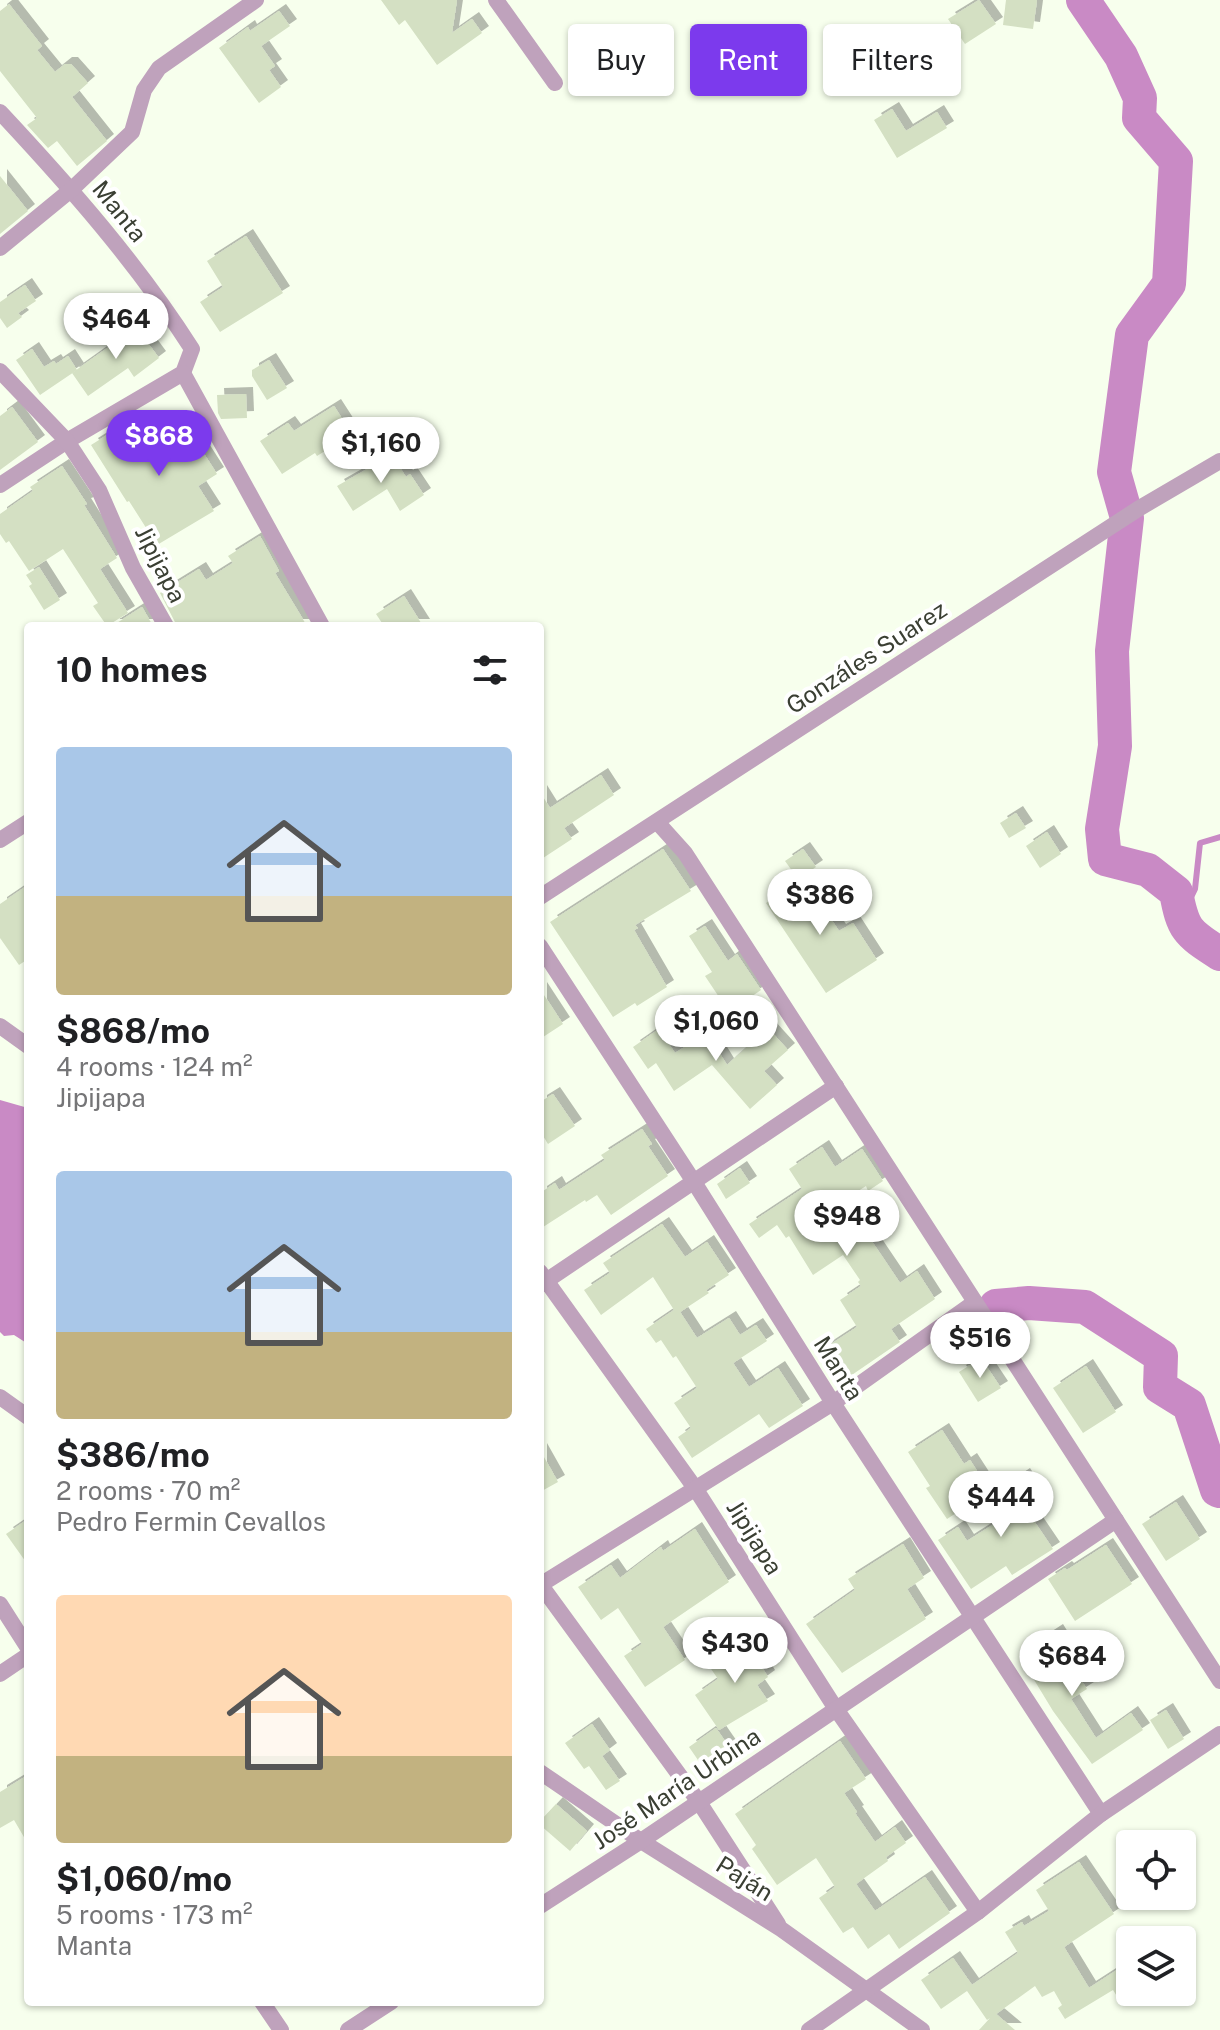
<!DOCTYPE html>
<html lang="en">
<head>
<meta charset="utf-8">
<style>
	body { margin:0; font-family:"Public Sans",sans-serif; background:#f2f2f2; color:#202124; height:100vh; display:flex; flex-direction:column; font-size:30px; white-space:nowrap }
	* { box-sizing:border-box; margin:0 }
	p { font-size:26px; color:#757577 }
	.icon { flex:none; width:44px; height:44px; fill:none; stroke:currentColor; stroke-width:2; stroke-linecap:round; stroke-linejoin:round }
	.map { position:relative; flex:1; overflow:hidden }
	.panel { position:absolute; left:24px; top:622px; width:520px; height:1384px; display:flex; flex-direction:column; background:#fff; border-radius:8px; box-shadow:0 2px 6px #0004 }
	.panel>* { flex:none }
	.banner { position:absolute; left:568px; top:24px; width:532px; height:72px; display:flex; gap:16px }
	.fabs { position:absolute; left:1116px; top:1830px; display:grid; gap:16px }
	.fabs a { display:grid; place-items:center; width:80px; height:80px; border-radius:8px; background:#fff; box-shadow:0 2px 6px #0004; font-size:40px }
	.price { position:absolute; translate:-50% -68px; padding:0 18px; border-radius:28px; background:#fff; color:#222; font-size:26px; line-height:52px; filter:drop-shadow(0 2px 4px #0008) }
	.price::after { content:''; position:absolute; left:50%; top:48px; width:24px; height:18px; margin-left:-12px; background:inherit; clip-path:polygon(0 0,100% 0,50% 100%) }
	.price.current { background:#7c3aed; color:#fff }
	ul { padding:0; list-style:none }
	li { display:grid; align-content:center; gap:16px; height:424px; padding:0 32px }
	li span { display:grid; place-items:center; height:248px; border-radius:8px; color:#555 }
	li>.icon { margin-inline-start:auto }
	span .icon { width:144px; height:144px; fill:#fffc; stroke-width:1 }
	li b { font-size:34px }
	h2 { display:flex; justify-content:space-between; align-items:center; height:96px; padding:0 32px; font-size:34px }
	.tag { padding:0 28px; border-radius:8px; background:#fff; box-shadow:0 2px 6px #0004; font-size:28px; line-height:72px }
	.tag.current { background:#7c3aed; color:#fff }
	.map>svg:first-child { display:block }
</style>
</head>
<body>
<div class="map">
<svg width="1220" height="2030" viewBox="0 0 1220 2030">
	<defs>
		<filter id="shadow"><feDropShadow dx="7" dy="-7" stdDeviation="0" flood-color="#0004"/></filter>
	</defs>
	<rect width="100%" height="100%" fill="#f7ffed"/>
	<polygon fill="#c98ac5" points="0,1100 28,1108 28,1344 14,1335 4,1336 0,1332"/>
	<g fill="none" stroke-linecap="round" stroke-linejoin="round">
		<polyline stroke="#c98ac5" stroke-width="6" points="1181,918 1195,889 1200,843 1220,837"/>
		<g stroke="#c98ac5" stroke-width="34">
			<path d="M1083,0L1121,56L1140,98L1139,118L1176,161L1169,284L1132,335L1114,472L1127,518L1112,651L1115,746L1102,829L1105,859L1148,870L1176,892C1183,931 1188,933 1220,954"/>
			<polyline points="996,1306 1029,1303 1085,1307 1161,1356 1160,1387 1189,1405 1217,1490 1220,1491"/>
		</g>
	</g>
	<g fill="#d4e0c3" filter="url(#shadow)">
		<polygon points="381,0 457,0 452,33 472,19 482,33 437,65 405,20 399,25"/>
		<polygon points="979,0 996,24 965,44 948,19"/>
		<polygon points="1006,0 1037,0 1033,29 1003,25"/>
		<polygon points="9,4 42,46 37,50 55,72 65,64 71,64 88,83 72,97 107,141 77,166 57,141 48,148 27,125 37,118 0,71 0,11"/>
		<polygon points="279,11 290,26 261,46 275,66 269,70 281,87 259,103 219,48 248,27 250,31"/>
		<polygon points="892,109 906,131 937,112 947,128 897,158 874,120"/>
		<polygon points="0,176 28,211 0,234"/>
		<polygon points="246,236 283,293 220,332 200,302 223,287 207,261"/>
		<polygon points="25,285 36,301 18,313 22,317 7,328 0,318 0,302"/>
		<polygon points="136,327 159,358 134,377 128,368 88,396 72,373 117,341 114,337 126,328 129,333"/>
		<polygon points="32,349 44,367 54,361 56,364 68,356 77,370 40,395 16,360"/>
		<polygon points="269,360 287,388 267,400 252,376 252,370"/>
		<polygon points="246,394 247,418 221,419 218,413 217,395"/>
		<polygon points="334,406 352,434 317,456 315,453 282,474 260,441 288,423 294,431"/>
		<polygon points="12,407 38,442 0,470 0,416"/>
		<polygon points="185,424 217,474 198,486 214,511 157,545 129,501 127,502 91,445 123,425 137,447 163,430 167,436"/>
		<polygon points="392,455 406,477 410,474 424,495 400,511 387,489 353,511 337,486"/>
		<polygon points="62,466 87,504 84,505 117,558 100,569 128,613 107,626 93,606 98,603 63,549 29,571 9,541 6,543 0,534 0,514 33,491 30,487"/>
		<polygon points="260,536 279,571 275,573 307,626 177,626 160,593 199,569 206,580 233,563 228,556"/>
		<polygon points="39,567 60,600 44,610 29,586 32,584 26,575"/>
		<polygon points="404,596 423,626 384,626 376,614"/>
		<polygon points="142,607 153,626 112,626"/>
		<polygon points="601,775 614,795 564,828 572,839 540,860 540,792 550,808"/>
		<polygon points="1016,813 1026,828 1009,838 1000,823"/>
		<polygon points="1047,832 1061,854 1040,868 1026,846"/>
		<polygon points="663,849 691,891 635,925 638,928 634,930 667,987 637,1006 635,1003 613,1017 550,922"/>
		<polygon points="803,849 816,867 798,879 785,861"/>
		<polygon points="804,878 839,931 853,923 877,960 826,993 766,903"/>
		<polygon points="28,885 28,959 19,965 0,938 0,904"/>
		<polygon points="705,926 728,961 737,954 761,990 729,1012 705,976 712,972 689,936"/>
		<polygon points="540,989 563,1024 540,1039"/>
		<polygon points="768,1028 788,1050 764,1071 777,1085 750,1109 712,1065 674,1091 656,1063 648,1069 633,1047 659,1029 675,1053 707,1033 727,1065"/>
		<polygon points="553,1094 575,1126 548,1144 540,1131 540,1102"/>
		<polygon points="642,1129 652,1144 648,1146 668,1176 611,1215 597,1195 586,1202 585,1200 540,1229 540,1193 555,1183 559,1190 605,1160 601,1155"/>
		<polygon points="822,1147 835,1167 862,1149 883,1181 868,1191 866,1186 821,1215 843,1250 867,1234 900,1283 917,1271 935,1299 891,1329 900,1342 843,1381 822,1350 857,1327 840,1300 861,1286 858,1282 860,1280 843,1255 813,1275 789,1236 786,1238 777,1225 759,1238 749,1224 802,1189 789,1169"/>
		<polygon points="740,1168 750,1183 726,1199 717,1184"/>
		<polygon points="662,1224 685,1257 707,1242 729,1275 706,1290 709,1293 680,1312 697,1338 729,1318 740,1335 756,1325 767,1341 733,1363 749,1387 778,1368 803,1406 769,1428 759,1414 692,1458 678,1437 691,1428 674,1403 697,1388 676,1356 673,1358 661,1340 656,1343 646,1329 674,1310 653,1277 601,1315 584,1290 610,1273 603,1263"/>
		<polygon points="981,1358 1001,1388 978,1402 959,1372"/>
		<polygon points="1086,1366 1116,1412 1083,1433 1053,1388"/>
		<polygon points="942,1430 964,1464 970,1460 990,1491 947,1519 926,1488 930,1486 908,1452"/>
		<polygon points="540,1450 558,1482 540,1492"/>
		<polygon points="1023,1475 1043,1506 1030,1515 1053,1549 1012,1575 1006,1566 971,1589 938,1540 958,1527 967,1541 1013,1512 999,1491"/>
		<polygon points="1176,1502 1200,1539 1166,1561 1142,1524"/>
		<polygon points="28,1519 28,1565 6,1534"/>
		<polygon points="695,1529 729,1582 663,1627 685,1660 645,1687 624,1656 642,1644 618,1608 601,1620 578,1587 611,1565 620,1578 661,1547 663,1551"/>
		<polygon points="903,1544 924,1578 907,1589 926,1619 842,1673 806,1624 855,1590 848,1579"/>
		<polygon points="1106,1545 1132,1584 1075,1621 1048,1579 1065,1568 1067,1570"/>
		<polygon points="1056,1631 1074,1660 1070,1663 1087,1689 1071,1699 1096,1738 1131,1713 1143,1730 1092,1764 1053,1711 1019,1655"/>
		<polygon points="753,1636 762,1650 755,1656 768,1677 757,1685 768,1701 719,1730 695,1695 718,1679 709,1666"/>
		<polygon points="1166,1710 1184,1739 1168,1749 1150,1720"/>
		<polygon points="592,1724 610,1750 602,1756 620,1781 606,1790 589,1766 584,1769 565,1743"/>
		<polygon points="716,1728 736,1757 709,1776 689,1747"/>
		<polygon points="840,1741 866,1779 844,1793 857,1812 855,1813 875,1842 895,1827 906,1843 886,1857 888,1861 856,1884 875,1911 925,1877 950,1913 899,1949 889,1934 868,1949 853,1927 843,1933 819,1898 835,1887 816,1858 777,1885 752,1849 756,1845 735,1814"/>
		<polygon points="28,1775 28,1844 14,1820 0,1828 0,1792"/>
		<polygon points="556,1804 587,1831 570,1851 540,1825 540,1821"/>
		<polygon points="1079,1862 1114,1914 1064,1947 1089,1988 1120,1968 1130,1982 1130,1992 1137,1994 1122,2004 1113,1990 1065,2019 1058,2008 1062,2005 1054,1991 1042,1997 1035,1986 996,2014 1015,2030 979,2030 990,2018 987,2020 967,1991 941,2009 921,1980 953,1958 972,1985 1018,1953 1005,1932 1022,1922 1024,1926 1049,1911 1036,1890"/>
	</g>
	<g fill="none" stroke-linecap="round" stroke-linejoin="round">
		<g stroke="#bfa2bc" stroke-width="16">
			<polyline points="496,0 555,83"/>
			<path d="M0,112C70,187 137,263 192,349L183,373L67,441L0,485"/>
			<polyline points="0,248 72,189 132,132 144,90 159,68 256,0"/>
			<polyline points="0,371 67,441 99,490 133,568 166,626"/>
			<polyline points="183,373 322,626"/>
			<polyline points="658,823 685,853 1220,1681"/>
			<polyline points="0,840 28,822"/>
			<polyline points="540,897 1138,509 1220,461"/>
			<polyline points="540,946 694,1182 833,1403 1101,1814"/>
			<polyline points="0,1026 28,1046"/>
			<polyline points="540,1272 695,1488 836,1709 978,1912"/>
			<polyline points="540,1285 836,1086"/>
			<polyline points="0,1397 28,1417"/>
			<polyline points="540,1584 699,1802 778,1924"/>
			<polyline points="540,1585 833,1403 975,1302"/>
			<polyline points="0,1604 28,1648"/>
			<polyline points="0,1674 28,1655"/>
			<polyline points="540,1772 641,1841 781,1929 922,2030"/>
			<polyline points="540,1906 641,1841 1116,1520"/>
			<polyline points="262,2002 281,2030"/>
			<polyline points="348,2030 391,2002"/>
			<polyline points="809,2030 978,1912 1101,1814 1220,1734"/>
		</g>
	</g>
	<g text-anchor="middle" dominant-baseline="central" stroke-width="8" stroke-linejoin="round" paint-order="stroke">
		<g font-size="24" fill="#3a3f33" stroke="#fff">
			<text transform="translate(120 211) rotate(51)">Manta</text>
			<text transform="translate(161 564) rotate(63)">Jipijapa</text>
			<text transform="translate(866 657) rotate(-33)">Gonzáles Suarez</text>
			<text transform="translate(839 1368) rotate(58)">Manta</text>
			<text transform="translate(755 1537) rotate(58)">Jipijapa</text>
			<text transform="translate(676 1788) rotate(-34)">José María Urbina</text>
			<text transform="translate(745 1878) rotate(32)">Paján</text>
		</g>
	</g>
</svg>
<div class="fabs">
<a><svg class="icon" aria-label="locate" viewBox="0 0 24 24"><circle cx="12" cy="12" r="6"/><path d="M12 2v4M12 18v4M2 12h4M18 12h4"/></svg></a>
<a><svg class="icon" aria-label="layers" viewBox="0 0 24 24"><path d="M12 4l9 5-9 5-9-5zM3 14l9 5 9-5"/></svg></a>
</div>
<b class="price" style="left:116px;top:361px">$464</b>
<b class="price current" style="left:159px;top:478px">$868</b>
<b class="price" style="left:381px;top:485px">$1,160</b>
<b class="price" style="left:820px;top:937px">$386</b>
<b class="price" style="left:716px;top:1063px">$1,060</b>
<b class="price" style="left:847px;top:1258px">$948</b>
<b class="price" style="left:980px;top:1380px">$516</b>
<b class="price" style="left:1001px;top:1539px">$444</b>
<b class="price" style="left:735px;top:1685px">$430</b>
<b class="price" style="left:1072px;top:1698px">$684</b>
<div class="banner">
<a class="tag">Buy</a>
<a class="tag current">Rent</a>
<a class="tag">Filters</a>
</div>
<section class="panel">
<h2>10 homes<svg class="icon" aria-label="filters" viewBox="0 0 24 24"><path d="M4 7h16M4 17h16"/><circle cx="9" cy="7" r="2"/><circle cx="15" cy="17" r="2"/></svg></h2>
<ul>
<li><span style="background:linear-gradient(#a9c7e8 60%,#c2b280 0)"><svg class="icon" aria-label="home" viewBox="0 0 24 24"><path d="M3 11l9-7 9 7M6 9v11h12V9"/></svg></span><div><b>$868/mo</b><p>4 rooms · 124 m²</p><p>Jipijapa</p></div></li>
<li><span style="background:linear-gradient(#a9c7e8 65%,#c2b280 0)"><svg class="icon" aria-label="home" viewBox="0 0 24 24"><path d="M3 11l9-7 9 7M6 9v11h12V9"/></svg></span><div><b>$386/mo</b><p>2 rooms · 70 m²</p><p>Pedro Fermin Cevallos</p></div></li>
<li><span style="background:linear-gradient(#ffd9b3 65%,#c2b280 0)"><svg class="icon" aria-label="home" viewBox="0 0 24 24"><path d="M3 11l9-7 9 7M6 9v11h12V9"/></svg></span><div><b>$1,060/mo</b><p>5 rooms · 173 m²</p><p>Manta</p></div></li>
</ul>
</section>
</div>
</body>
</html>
